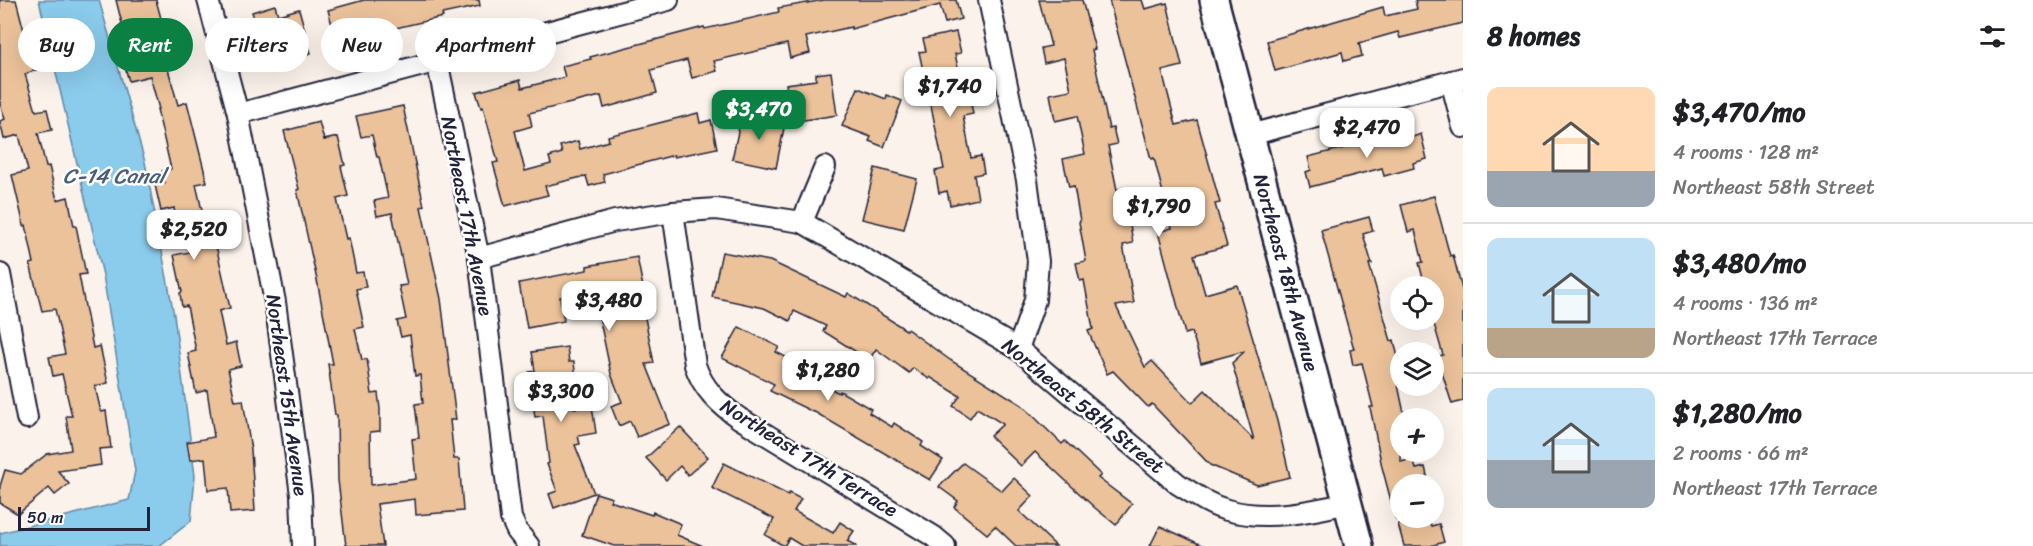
<!DOCTYPE html>
<html lang="en">
<head>
<meta charset="utf-8">
<style>
	body { margin:0; font-family:Sriracha,sans-serif; background:#f2f2f2; color:#202124; height:100vh; display:flex; flex-direction:column; font-size:22px; white-space:nowrap }
	* { box-sizing:border-box; margin:0 }
	p { font-size:20px; color:#757577 }
	.icon { flex:none; width:33px; height:33px; fill:none; stroke:currentColor; stroke-width:2; stroke-linecap:round; stroke-linejoin:round }
	.map { position:relative; flex:1; overflow:hidden }
	.sheet { display:flex; flex-direction:column; background:#fff; width:570px }
	.sheet>* { flex:none }
	.banner { position:absolute; left:18px; top:18px; width:570px; height:54px; display:flex; gap:12px }
	.controls { position:absolute; left:1390px; top:276px; display:grid; gap:12px }
	.controls a { display:grid; place-items:center; width:54px; height:54px; border-radius:50%; background:#fff; box-shadow:0 6px 24px #0002; font-size:30px }
	.scale { position:absolute; left:18px; bottom:15px; width:132px; box-sizing:border-box; padding-left:6px; border:3px solid #22223b; border-top:0; font-size:16px; line-height:21px; white-space:nowrap; color:#22223b; -webkit-text-stroke:4px #fff; paint-order:stroke }
	.price { position:absolute; translate:-50% -51px; padding:0 14px; border-radius:12px; background:#fff; color:#222; font-size:20px; line-height:39px; filter:drop-shadow(0 2px 3px #0008) }
	.price::after { content:''; position:absolute; left:50%; top:36px; width:18px; height:14px; margin-left:-9px; background:inherit; clip-path:polygon(0 0,100% 0,50% 100%) }
	.price.selected { background:#0b8043; color:#fff }
	ul { padding:0; list-style:none }
	li { display:flex; align-items:center; gap:18px; height:150px; padding:0 24px }
	li+li { border-top:2px solid #e0e0e0 }
	li span { display:grid; place-items:center; flex:none; width:168px; height:120px; border-radius:12px; color:#555 }
	li>.icon { margin-inline-start:auto }
	span .icon { width:72px; height:72px; fill:#fffc; stroke-width:1 }
	li b { font-size:26px }
	h2 { display:flex; justify-content:space-between; align-items:center; height:72px; padding:0 24px; font-size:26px }
	.chip { padding:0 21px; border-radius:27px; background:#fff; box-shadow:0 6px 24px #0002; font-size:21px; line-height:54px }
	.chip.selected { background:#0b8043; color:#fff }
	main { display:flex; flex:1; min-height:0 }
	.map>svg:first-child { display:block }
</style>
</head>
<body>
<main>
<div class="map">
<svg width="1463" height="546" viewBox="0 0 1463 546">
	<rect width="100%" height="100%" fill="#fbf3eb"/>
	<filter id="ink" filterUnits="userSpaceOnUse"><feTurbulence type="fractalNoise" baseFrequency=".0167" numOctaves="2"/><feDisplacementMap in="SourceGraphic" scale="12" xChannelSelector="R" yChannelSelector="G"/><feConvolveMatrix kernelMatrix="1 2 1 2 8 2 1 2 1" color-interpolation-filters="sRGB"/></filter>
	<g filter="url(#ink)">
		<polygon fill="#8bcbec" stroke="#6187a5" stroke-width="1.5" points="39,0 99,0 145,162 174,315 195,476 191,521 159,546 0,546 0,533 129,500 135,471 103,275"/>
		<g fill="#ebc29a" stroke="#22223b" stroke-width="1.5">
			<polygon points="0,0 16,0 28,46 32,45 39,69 25,74 36,111 47,109 52,130 38,133 46,167 49,166 57,200 68,197 74,226 76,226 86,274 79,275 93,348 100,346 108,383 95,386 101,412 106,411 111,448 99,449 101,465 58,471 69,484 55,495 49,488 18,514 0,503 0,486 5,470 21,474 47,454 71,450 66,416 72,416 62,374 53,376 49,357 65,354 55,309 42,311 30,264 34,263 26,225 24,226 12,175 28,171 19,135 4,139 0,121 5,119 0,104"/>
			<polygon points="116,0 156,0 168,44 173,43 179,65 168,69 178,105 187,102 207,182 196,184 205,224 211,223 230,308 219,311 226,345 236,342 241,366 228,369 235,401 243,400 251,450 255,511 230,513 228,488 208,490 205,458 190,460 187,442 214,437 207,390 196,393 188,353 196,351 187,306 182,307 180,293 182,292 174,255 195,251 188,217 176,220 174,208 161,211 155,185 165,183 162,171 171,169 157,109 159,109 150,76 129,81 122,57 130,55"/>
			<polygon points="364,0 479,0 480,6 442,14 443,17 374,33 375,36 338,47 328,10"/>
			<polygon points="824,0 956,0 961,19 945,23 940,5 851,29 851,27 806,37 810,53 790,58 787,44 714,61 717,71 692,78 687,60 651,70 657,93 604,108 601,96 529,113 532,126 515,131 525,171 551,164 549,157 562,153 560,146 578,141 580,149 609,141 608,136 698,113 700,123 711,120 717,148 674,157 674,155 603,174 605,182 589,186 586,176 545,186 548,195 505,206 493,163 498,162 483,107 481,108 476,92 520,80 522,88 565,77 562,66 591,59 590,57 704,27 705,29 779,12 778,8"/>
			<polygon points="1039,0 1082,0 1095,49 1092,50 1109,129 1113,128 1117,144 1108,146 1117,190 1124,188 1133,243 1123,245 1134,303 1116,306 1145,367 1152,361 1192,403 1205,390 1254,440 1232,363 1245,351 1201,363 1192,332 1185,334 1158,232 1172,228 1154,158 1151,159 1139,113 1109,0 1142,0 1145,9 1167,3 1182,66 1162,71 1176,125 1197,120 1220,203 1215,204 1227,246 1194,255 1205,294 1237,285 1277,421 1290,477 1257,485 1210,465 1152,404 1148,407 1113,371 1107,374 1088,331 1093,329 1084,280 1080,281 1076,263 1086,261 1079,222 1080,221 1074,186 1069,187 1063,159 1085,154 1077,116 1055,121 1050,94 1071,90 1064,58 1044,63 1041,48 1051,46"/>
			<polygon points="1415,0 1463,0 1463,23 1400,38 1398,32 1359,43 1362,56 1344,61 1342,52 1275,71 1267,41 1383,7 1385,16 1417,9"/>
			<polygon points="275,5 278,15 299,9 311,53 269,64 252,12"/>
			<polygon points="956,32 961,53 955,54 964,95 969,94 973,114 963,116 971,158 981,156 984,173 974,175 978,199 950,205 947,191 939,193 935,171 944,169 928,91 921,93 917,77 924,75 919,52 926,51 923,39"/>
			<polygon points="831,72 837,115 791,122 786,84 816,80 816,74"/>
			<polygon points="858,88 886,99 887,95 902,101 884,147 869,141 871,137 842,126"/>
			<polygon points="403,106 424,206 421,207 441,299 456,420 450,420 454,459 459,459 463,511 416,515 415,499 377,504 383,546 346,546 338,480 337,415 335,415 328,364 333,364 317,280 297,190 299,189 284,131 319,122 324,140 338,137 345,165 341,166 348,196 337,199 346,239 349,238 356,273 363,272 366,287 356,289 364,327 355,329 362,360 367,359 372,394 378,393 380,409 380,431 370,432 371,485 416,479 412,439 419,438 415,404 423,403 420,375 415,376 410,335 401,337 397,321 406,319 399,286 407,285 392,213 377,216 374,201 388,198 379,157 377,157 372,135 361,137 356,116"/>
			<polygon points="742,114 785,123 776,168 732,159"/>
			<polygon points="1408,132 1410,138 1421,134 1427,159 1413,163 1414,168 1384,176 1382,168 1310,187 1306,172 1311,170 1308,157"/>
			<polygon points="875,168 917,179 904,229 862,219"/>
			<polygon points="1434,196 1450,256 1453,255 1463,293 1463,401 1452,404 1437,357 1443,355 1434,324 1434,286 1425,286 1419,263 1423,262 1415,230 1408,232 1401,205"/>
			<polygon points="1369,217 1373,231 1363,234 1372,264 1369,264 1391,341 1394,340 1401,371 1401,384 1398,385 1405,418 1401,418 1401,462 1413,459 1416,469 1425,467 1429,484 1401,484 1401,520 1396,520 1382,467 1370,407 1373,407 1362,363 1353,365 1350,350 1354,349 1321,230"/>
			<polygon points="722,252 770,261 846,297 848,293 906,330 907,329 950,360 1022,405 1062,444 1065,441 1101,475 1098,478 1132,504 1116,525 1095,508 1035,452 1021,466 990,436 1003,424 977,408 970,418 953,406 960,396 930,377 929,379 913,368 909,373 876,349 869,360 823,331 826,326 794,311 790,321 764,308 712,297"/>
			<polygon points="637,257 646,302 642,303 654,363 646,364 670,424 637,437 630,421 619,426 611,406 622,402 611,374 598,311 595,311 591,291 560,297 564,321 527,328 519,283 587,270 587,266"/>
			<polygon points="739,327 779,347 776,352 816,373 813,379 839,393 840,391 871,409 869,413 892,427 894,423 923,442 921,446 943,460 930,480 813,411 813,412 770,391 774,384 722,358"/>
			<polygon points="567,347 569,362 574,362 576,381 571,382 574,408 592,406 596,433 578,436 580,444 575,445 594,493 554,508 549,494 557,491 547,464 549,463 543,416 535,417 529,372 535,371 532,352"/>
			<polygon points="680,427 708,457 688,475 680,466 666,480 646,458"/>
			<polygon points="724,463 788,495 789,493 801,499 794,511 833,533 840,522 854,531 847,541 857,546 802,546 789,538 784,546 765,535 774,519 712,488"/>
			<polygon points="963,463 1002,491 1014,478 1033,496 1019,511 1056,546 1016,546 995,526 987,534 954,507 958,501 939,487"/>
			<polygon points="596,493 612,498 610,501 652,515 653,512 681,524 677,535 703,546 614,546 582,535"/>
			<polygon points="1422,518 1429,518 1431,526 1439,524 1444,542 1430,546 1404,546 1398,524"/>
			<polygon points="1160,526 1204,546 1150,546"/>
		</g>
		<g fill="none" stroke-linecap="round" stroke-linejoin="round">
			<defs>
				<g id="street">
					<polyline points="208,0 238,114 275,302 301,495 303,546"/>
					<polyline points="989,0 1027,180 1038,261 1035,300 1018,349"/>
					<polyline points="437,61 479,258 511,518 517,531 529,546"/>
					<polyline points="1451,81 1463,127"/>
					<polyline points="238,114 668,0"/>
					<polyline points="1250,135 1463,78"/>
					<path d="M673,212L695,365C703,389 719,404 739,418L933,536L945,546"/>
					<polyline points="802,222 825,167"/>
					<path d="M479,258L615,221L673,212L716,209L802,222L1018,349L1178,484C1194,494 1209,505 1227,510C1266,521 1309,512 1348,503"/>
					<polyline points="0,274 27,418"/>
				</g>
				<g id="secondary">
					<path id="s1" d="M1214,0L1359,546"/>
				</g>
			</defs>
			<use href="#street" stroke="#22223b" stroke-width="24"/>
			<use href="#secondary" stroke="#22223b" stroke-width="32"/>
			<use href="#street" stroke="#fff" stroke-width="20"/>
			<use href="#secondary" stroke="#fff" stroke-width="27"/>
		</g>
	</g>
	<g text-anchor="middle" dominant-baseline="central" stroke-width="5" stroke-linejoin="round" paint-order="stroke">
		<g font-size="20" fill="#22223b" stroke="#fff">
			<text transform="translate(467 216) rotate(79)">Northeast 17th Avenue</text>
			<text stroke="none"><textPath href="#s1" startOffset="282">Northeast 18th Avenue</textPath></text>
			<text transform="translate(287 395) rotate(82)">Northeast 15th Avenue</text>
			<text transform="translate(1083 406) rotate(39)">Northeast 58th Street</text>
			<text transform="translate(809 458) rotate(32)">Northeast 17th Terrace</text>
		</g>
		<g font-size="21" font-style="italic" fill="#475d79" stroke="#fff">
			<text x="114" y="176">C-14 Canal</text>
		</g>
	</g>
</svg>
<div class="controls">
<a><svg class="icon" aria-label="locate" viewBox="0 0 24 24"><circle cx="12" cy="12" r="6"/><path d="M12 2v4M12 18v4M2 12h4M18 12h4"/></svg></a>
<a><svg class="icon" aria-label="layers" viewBox="0 0 24 24"><path d="M12 4l9 5-9 5-9-5zM3 14l9 5 9-5"/></svg></a>
<a>+</a>
<a>−</a>
</div>
<div class="scale">50 m</div>
<b class="price" style="left:950px;top:118px">$1,740</b>
<b class="price selected" style="left:759px;top:141px">$3,470</b>
<b class="price" style="left:1367px;top:159px">$2,470</b>
<b class="price" style="left:1159px;top:238px">$1,790</b>
<b class="price" style="left:194px;top:261px">$2,520</b>
<b class="price" style="left:609px;top:332px">$3,480</b>
<b class="price" style="left:828px;top:402px">$1,280</b>
<b class="price" style="left:561px;top:423px">$3,300</b>
<div class="banner">
<a class="chip">Buy</a>
<a class="chip selected">Rent</a>
<a class="chip">Filters</a>
<a class="chip">New</a>
<a class="chip">Apartment</a>
</div>
</div>
<section class="sheet">
<h2>8 homes<svg class="icon" aria-label="filters" viewBox="0 0 24 24"><path d="M4 7h16M4 17h16"/><circle cx="9" cy="7" r="2"/><circle cx="15" cy="17" r="2"/></svg></h2>
<ul>
<li><span style="background:linear-gradient(#ffd9b3 70%,#9aa5b1 0)"><svg class="icon" aria-label="home" viewBox="0 0 24 24"><path d="M3 11l9-7 9 7M6 9v11h12V9"/></svg></span><div><b>$3,470/mo</b><p>4 rooms · 128 m²</p><p>Northeast 58th Street</p></div></li>
<li><span style="background:linear-gradient(#bfe0f5 75%,#b9a48a 0)"><svg class="icon" aria-label="home" viewBox="0 0 24 24"><path d="M3 11l9-7 9 7M6 9v11h12V9"/></svg></span><div><b>$3,480/mo</b><p>4 rooms · 136 m²</p><p>Northeast 17th Terrace</p></div></li>
<li><span style="background:linear-gradient(#bfe0f5 60%,#9aa5b1 0)"><svg class="icon" aria-label="home" viewBox="0 0 24 24"><path d="M3 11l9-7 9 7M6 9v11h12V9"/></svg></span><div><b>$1,280/mo</b><p>2 rooms · 66 m²</p><p>Northeast 17th Terrace</p></div></li>
</ul>
</section>
</main>
</body>
</html>
